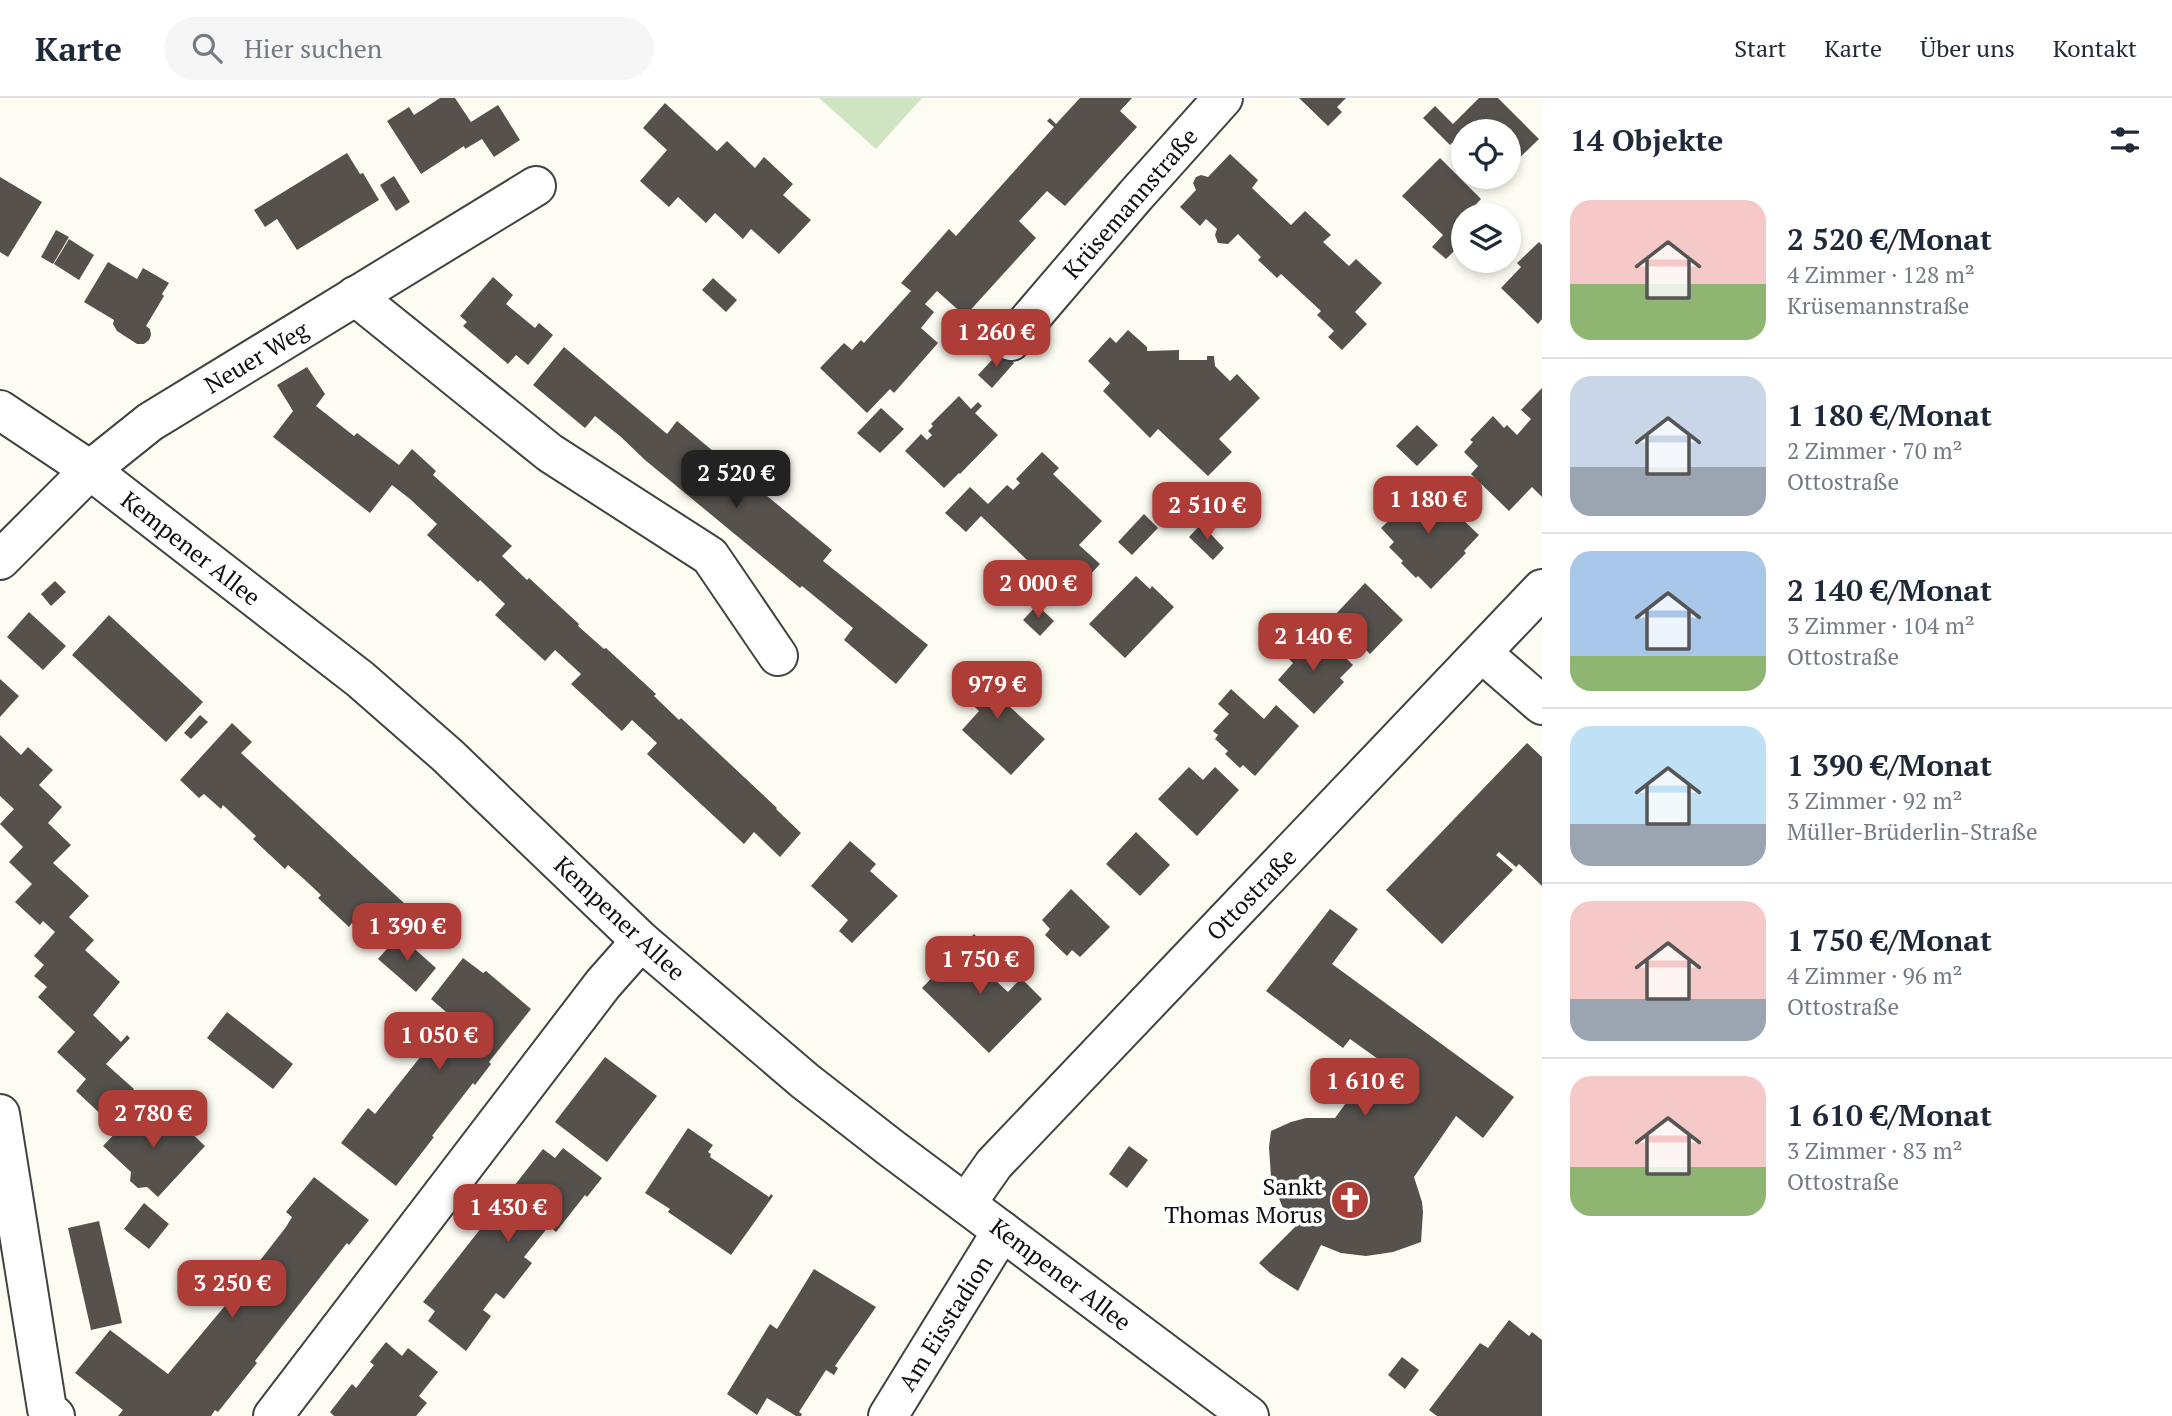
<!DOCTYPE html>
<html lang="de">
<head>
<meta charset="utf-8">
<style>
	body { margin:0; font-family:"PT Serif",serif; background:#f6f6f7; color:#1f2937; height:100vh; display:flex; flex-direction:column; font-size:26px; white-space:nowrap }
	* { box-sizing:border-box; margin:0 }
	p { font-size:23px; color:#747a83 }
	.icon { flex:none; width:38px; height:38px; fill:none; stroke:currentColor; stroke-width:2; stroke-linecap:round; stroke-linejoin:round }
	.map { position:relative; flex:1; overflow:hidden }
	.panel { display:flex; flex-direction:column; background:#fff; width:630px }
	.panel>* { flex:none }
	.fabs { position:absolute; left:1451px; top:21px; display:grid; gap:14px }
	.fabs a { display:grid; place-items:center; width:70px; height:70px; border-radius:50%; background:#fff; box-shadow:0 4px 10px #0003; font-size:35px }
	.price { position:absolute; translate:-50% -60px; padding:0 16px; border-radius:14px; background:#ae3d38; color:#fff; font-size:23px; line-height:46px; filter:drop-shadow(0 2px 4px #0008) }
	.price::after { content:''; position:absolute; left:50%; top:42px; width:21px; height:16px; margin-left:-10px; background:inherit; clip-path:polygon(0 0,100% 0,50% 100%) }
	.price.active { background:#222; color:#fff }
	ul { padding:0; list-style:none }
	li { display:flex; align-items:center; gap:21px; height:175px; padding:0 28px }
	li+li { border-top:2px solid #e0e1e3 }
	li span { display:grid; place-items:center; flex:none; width:196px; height:140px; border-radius:21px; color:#555 }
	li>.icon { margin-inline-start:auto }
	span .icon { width:84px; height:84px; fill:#fffc; stroke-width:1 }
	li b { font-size:30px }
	h2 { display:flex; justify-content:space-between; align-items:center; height:84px; padding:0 28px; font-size:30px }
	header { display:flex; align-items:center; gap:42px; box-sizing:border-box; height:98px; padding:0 35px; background:#fff; border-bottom:2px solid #e0e1e3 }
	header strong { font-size:33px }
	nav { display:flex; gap:38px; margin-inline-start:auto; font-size:24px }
	.search { width:490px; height:63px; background:#f6f6f7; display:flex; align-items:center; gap:18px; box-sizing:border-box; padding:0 24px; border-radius:38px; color:#747a83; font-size:26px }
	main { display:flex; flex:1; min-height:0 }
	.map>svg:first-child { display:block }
</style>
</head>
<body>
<header>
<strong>Karte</strong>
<div class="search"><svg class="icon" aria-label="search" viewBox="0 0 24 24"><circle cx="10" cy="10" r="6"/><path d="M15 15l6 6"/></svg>Hier suchen</div>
<nav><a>Start</a><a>Karte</a><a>Über uns</a><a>Kontakt</a></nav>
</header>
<main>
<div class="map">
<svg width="1542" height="1318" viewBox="0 0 1542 1318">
	<rect width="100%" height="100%" fill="#fdfcf2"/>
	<polygon fill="#cfe4c0" points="819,0 922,0 876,51"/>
	<g fill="#56514d">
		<polygon points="440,0 455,0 471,24 498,7 520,42 494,59 482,41 465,51 464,48 421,76 387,23 409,9 414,17"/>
		<polygon points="1080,0 1132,0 1120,13 1137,29 1065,108 1047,93 1019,123 1036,140 965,218 937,193 925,206 934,214 921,230 938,245 894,295 890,291 867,315 820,270 844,245 852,252 861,242 864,245 911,193 901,185 949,131 956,138 1054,29 1047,23 1050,20 1056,26"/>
		<polygon points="1299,0 1346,0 1337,9 1342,14 1328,28"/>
		<polygon points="1479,0 1498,0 1539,41 1508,71 1508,33 1463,33 1450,47 1423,20 1435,8 1453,26"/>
		<polygon points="665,5 717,53 727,43 755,70 764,59 793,86 783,97 811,122 779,156 751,131 743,141 715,115 706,125 678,99 669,109 640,83 667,52 643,30"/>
		<polygon points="347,55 360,76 363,75 379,102 297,152 277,121 265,129 254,112"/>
		<polygon points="1230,56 1258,82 1252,90 1291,127 1305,113 1331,137 1323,144 1349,168 1356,161 1382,185 1355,214 1367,226 1342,252 1328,239 1334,233 1317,217 1321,213 1281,176 1277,180 1258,162 1261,159 1238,136 1228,146 1218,145 1215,137 1217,131 1206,121 1200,128 1180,109 1196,92 1193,85 1196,79 1201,77 1208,79"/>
		<polygon points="1440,60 1481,101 1466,117 1463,117 1457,126 1463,131 1463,144 1446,161 1432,149 1443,137 1402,98"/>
		<polygon points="394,78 410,104 396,113 380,87"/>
		<polygon points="0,79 42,104 8,159 0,154"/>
		<polygon points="56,132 69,139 53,166 41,159"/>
		<polygon points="69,141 94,157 79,182 54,166"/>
		<polygon points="1539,144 1542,147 1542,221 1538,226 1501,190 1521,169 1517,165"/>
		<polygon points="108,164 137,181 143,170 169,185 162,196 164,198 146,228 150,231 151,237 149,242 144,246 137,246 117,233 113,226 114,222 84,204"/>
		<polygon points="493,179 513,197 506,206 535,230 539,225 553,237 528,267 516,257 508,266 463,228 467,224 460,218"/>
		<polygon points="713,180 737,202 726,214 702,192"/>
		<polygon points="1128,232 1147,249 1147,253 1179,252 1179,262 1207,262 1207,258 1214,258 1215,268 1230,283 1237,276 1260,300 1219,341 1232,354 1208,378 1158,331 1150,340 1103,293 1110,285 1088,263 1110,239 1116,245"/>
		<polygon points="564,249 667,336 677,323 832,452 823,463 928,547 896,586 844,542 853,530 802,488 800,490 645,362 621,339 595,318 585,330 533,287"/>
		<polygon points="1001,252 1014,265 992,290 978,277"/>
		<polygon points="307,269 325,296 316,308 354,338 357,335 399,367 412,351 436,373 433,377 512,448 502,458 527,482 529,480 579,526 578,528 604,551 606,550 656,596 654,598 679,622 681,620 777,710 776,711 801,735 780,759 754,734 744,746 647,656 657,645 632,622 622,633 571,586 581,576 555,552 545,563 495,517 505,506 480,482 478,484 427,437 437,426 410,401 392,387 370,415 273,339 293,313 277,287"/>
		<polygon points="1542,290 1542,399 1532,389 1509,413 1471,376 1478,368 1464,354 1473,344 1470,342 1493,318 1504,330 1507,327 1517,337 1531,321 1521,312"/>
		<polygon points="959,298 971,311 978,304 982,308 975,315 998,337 960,376 959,375 944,390 905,353 921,336 927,342 932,337 928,333 933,328 931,326"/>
		<polygon points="881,310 904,331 880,355 857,335"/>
		<polygon points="1417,327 1438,347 1417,368 1396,348"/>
		<polygon points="1042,354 1059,370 1053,376 1102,423 1079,447 1100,466 1068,501 981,418 966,434 945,415 970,389 988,406 1007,387 1013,392 1020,385 1016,381"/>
		<polygon points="1415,378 1437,399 1423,415 1428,418 1443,403 1479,437 1464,453 1466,455 1431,491 1418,478 1416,480 1401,465 1403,463 1389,449 1394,444 1381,430 1402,410 1415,422 1422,415 1400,394"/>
		<polygon points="1144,416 1158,430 1132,457 1118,444"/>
		<polygon points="1201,426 1224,450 1213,462 1189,439"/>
		<polygon points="1136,478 1150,491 1152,488 1174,509 1125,560 1089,526"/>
		<polygon points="55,483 66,494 51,508 41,496"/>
		<polygon points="1365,485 1403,522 1370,556 1361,547 1359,549 1341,531 1343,529 1333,519"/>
		<polygon points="1037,507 1054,523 1040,538 1023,522"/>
		<polygon points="29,514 66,548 43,572 7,539"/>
		<polygon points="109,517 203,604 166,644 72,557"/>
		<polygon points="1292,535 1320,561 1333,547 1353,567 1340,580 1344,584 1314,616 1278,582 1293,565 1278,550"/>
		<polygon points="982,563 1007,587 997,597 1045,641 1011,677 962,632 979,613 956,591"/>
		<polygon points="0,581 19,598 0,619"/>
		<polygon points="1231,591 1264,621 1276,607 1299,628 1255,678 1243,667 1240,670 1225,656 1228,653 1215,641 1218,637 1213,633 1229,616 1218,606"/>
		<polygon points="200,617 208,624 191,641 184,635"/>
		<polygon points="232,625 252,644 241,655 404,805 369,841 352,825 349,829 318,800 321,797 305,782 288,767 285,771 253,741 256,738 223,707 221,711 204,696 199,700 180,682"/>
		<polygon points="0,637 21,657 28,649 53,672 39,687 62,709 48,725 71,747 53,765 89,798 69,819 94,842 85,852 120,884 93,917 121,944 127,937 130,940 106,966 134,991 106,1021 76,993 86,981 57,954 75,934 38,899 47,889 34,878 44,867 34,858 55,834 43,823 40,827 15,804 32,786 9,764 23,749 0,726 14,711 0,698"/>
		<polygon points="1527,645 1542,659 1542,788 1519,766 1516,769 1499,754 1496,757 1513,772 1442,846 1386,792"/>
		<polygon points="1189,669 1203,682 1215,669 1239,692 1197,738 1158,701"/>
		<polygon points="1136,734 1170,767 1140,798 1106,766"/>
		<polygon points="850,743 876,766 870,773 898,798 852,845 839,833 848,822 811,788"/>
		<polygon points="1071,791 1110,829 1080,859 1072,852 1067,858 1045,837 1050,831 1042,822"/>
		<polygon points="1330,811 1358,831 1332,866 1514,999 1483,1040 1456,1018 1414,1079 1422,1104 1423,1114 1421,1144 1393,1154 1366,1158 1341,1155 1321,1147 1298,1193 1270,1175 1259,1165 1296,1128 1282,1108 1271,1079 1269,1049 1271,1033 1291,1024 1306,1020 1335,1020 1378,961 1350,941 1343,950 1266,893"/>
		<polygon points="974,836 993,855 980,868 1008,894 1021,880 1042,901 989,955 922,890"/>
		<polygon points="399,837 436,870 416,894 378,861"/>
		<polygon points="463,860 483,875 486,873 531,911 489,964 491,966 475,987 473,985 432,1038 434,1039 396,1088 341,1045 368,1010 375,1016 452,919 431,901"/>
		<polygon points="227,914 293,966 273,991 207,940"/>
		<polygon points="605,959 657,998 607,1064 555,1024"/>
		<polygon points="143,1006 176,1037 184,1028 205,1048 158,1099 147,1089 138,1090 130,1083 131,1074 103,1048"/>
		<polygon points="688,1030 713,1047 708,1054 711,1056 710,1059 769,1099 771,1096 773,1098 731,1157 668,1114 670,1111 645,1095"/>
		<polygon points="1129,1048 1148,1062 1127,1090 1109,1076"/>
		<polygon points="563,1050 602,1080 587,1099 585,1097 556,1134 549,1128 524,1159 532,1165 504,1201 496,1195 483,1212 491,1218 466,1253 428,1223 435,1213 423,1204 543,1051 555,1060"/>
		<polygon points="314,1079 369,1122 349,1147 347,1145 332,1164 255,1263 257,1265 218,1314 215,1312 211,1318 118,1318 123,1312 75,1275 110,1232 168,1276 224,1209 286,1129 292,1119 286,1114"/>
		<polygon points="144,1105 169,1126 149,1151 124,1131"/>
		<polygon points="99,1123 122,1225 91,1232 68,1130"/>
		<polygon points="814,1171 876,1209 835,1268 838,1270 834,1277 826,1272 799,1314 802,1316 801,1318 796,1318 767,1300 757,1317 727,1296 770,1226 777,1231"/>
		<polygon points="1509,1222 1529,1238 1532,1234 1542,1242 1542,1318 1437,1318 1429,1312 1480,1245 1488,1250"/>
		<polygon points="386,1244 402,1258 408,1250 438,1274 419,1298 427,1305 416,1318 334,1318 330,1314 352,1286 356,1290 374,1267 370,1264"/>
		<polygon points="1402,1259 1419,1272 1405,1291 1388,1277"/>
	</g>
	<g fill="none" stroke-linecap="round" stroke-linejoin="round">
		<defs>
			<g id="minor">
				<polyline points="355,198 550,355 710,458 778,558"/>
				<polyline points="1011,243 1136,97 1223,0"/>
				<polyline points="0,312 90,372 360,581 447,657 641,843 805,983 891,1050 1249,1318"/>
				<polyline points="0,462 90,372 150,324 536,88"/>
				<polyline points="1482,555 1542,607"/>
				<polyline points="0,1016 47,1311 55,1318"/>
				<polyline points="966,1106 994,1066 1542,491"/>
				<polyline points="273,1318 603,886 641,843"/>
				<polyline points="888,1318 1002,1133"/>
			</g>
		</defs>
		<use href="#minor" stroke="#424242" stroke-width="42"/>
		<use href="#minor" stroke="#fff" stroke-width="38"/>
	</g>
	<defs>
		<symbol id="church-disc" viewBox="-11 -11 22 22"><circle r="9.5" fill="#ae3d38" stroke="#fff"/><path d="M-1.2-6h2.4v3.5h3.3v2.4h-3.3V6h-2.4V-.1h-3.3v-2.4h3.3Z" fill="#fff"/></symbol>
	</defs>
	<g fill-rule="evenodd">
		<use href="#church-disc" x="1328" y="1080" width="44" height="44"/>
	</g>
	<g text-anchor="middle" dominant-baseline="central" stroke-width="7" stroke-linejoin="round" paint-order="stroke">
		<g font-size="24" fill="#0f0f0f" stroke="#fff">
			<text transform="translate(1130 105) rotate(-49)">Krüsemannstraße</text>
			<text transform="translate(256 259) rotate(-31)">Neuer Weg</text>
			<text transform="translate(191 450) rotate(38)">Kempener Allee</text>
			<text transform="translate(1251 796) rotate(-46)">Ottostraße</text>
			<text transform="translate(620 820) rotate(43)">Kempener Allee</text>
			<text transform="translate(1061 1176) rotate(37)">Kempener Allee</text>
			<text transform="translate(945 1225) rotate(-58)">Am Eisstadion</text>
		</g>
		<g font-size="24" fill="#0f0f0f" stroke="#fff" text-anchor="end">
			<text x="1323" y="1088">Sankt<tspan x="1323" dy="28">Thomas Morus</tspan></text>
		</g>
	</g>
</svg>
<div class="fabs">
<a><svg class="icon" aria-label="locate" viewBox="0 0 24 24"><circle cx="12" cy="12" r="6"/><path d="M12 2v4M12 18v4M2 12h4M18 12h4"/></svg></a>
<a><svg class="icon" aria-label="layers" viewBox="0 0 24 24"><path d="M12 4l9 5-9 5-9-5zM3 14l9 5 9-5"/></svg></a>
</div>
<b class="price" style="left:996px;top:271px">1 260 €</b>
<b class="price active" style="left:736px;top:412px">2 520 €</b>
<b class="price" style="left:1428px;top:438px">1 180 €</b>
<b class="price" style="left:1207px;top:444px">2 510 €</b>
<b class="price" style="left:1038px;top:522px">2 000 €</b>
<b class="price" style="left:1313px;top:575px">2 140 €</b>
<b class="price" style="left:997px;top:623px">979 €</b>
<b class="price" style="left:407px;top:865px">1 390 €</b>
<b class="price" style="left:980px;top:898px">1 750 €</b>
<b class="price" style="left:439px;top:974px">1 050 €</b>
<b class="price" style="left:1365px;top:1020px">1 610 €</b>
<b class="price" style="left:153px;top:1052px">2 780 €</b>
<b class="price" style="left:508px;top:1146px">1 430 €</b>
<b class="price" style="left:232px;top:1222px">3 250 €</b>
</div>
<section class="panel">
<h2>14 Objekte<svg class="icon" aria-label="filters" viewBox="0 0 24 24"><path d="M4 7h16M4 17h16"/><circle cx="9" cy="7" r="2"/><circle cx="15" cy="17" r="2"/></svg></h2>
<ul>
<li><span style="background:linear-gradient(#f6c9c9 60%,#8fb573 0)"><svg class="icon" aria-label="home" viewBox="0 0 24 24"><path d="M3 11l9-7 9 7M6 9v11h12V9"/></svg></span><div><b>2 520 €/Monat</b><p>4 Zimmer · 128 m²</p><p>Krüsemannstraße</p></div></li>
<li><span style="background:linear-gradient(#c9d6e8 65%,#9aa5b1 0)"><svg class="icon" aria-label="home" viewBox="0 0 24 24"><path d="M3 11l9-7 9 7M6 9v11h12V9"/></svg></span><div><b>1 180 €/Monat</b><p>2 Zimmer · 70 m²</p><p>Ottostraße</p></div></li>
<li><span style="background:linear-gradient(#a9c7e8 75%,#8fb573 0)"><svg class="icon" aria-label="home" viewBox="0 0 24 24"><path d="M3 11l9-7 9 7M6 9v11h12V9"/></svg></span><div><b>2 140 €/Monat</b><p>3 Zimmer · 104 m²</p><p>Ottostraße</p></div></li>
<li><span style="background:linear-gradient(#bfe0f5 70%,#9aa5b1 0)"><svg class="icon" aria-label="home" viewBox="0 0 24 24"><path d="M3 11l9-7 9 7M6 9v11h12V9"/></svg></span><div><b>1 390 €/Monat</b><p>3 Zimmer · 92 m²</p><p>Müller-Brüderlin-Straße</p></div></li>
<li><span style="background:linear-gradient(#f6c9c9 70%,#9aa5b1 0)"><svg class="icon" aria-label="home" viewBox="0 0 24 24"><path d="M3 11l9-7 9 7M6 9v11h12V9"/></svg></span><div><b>1 750 €/Monat</b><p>4 Zimmer · 96 m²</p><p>Ottostraße</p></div></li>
<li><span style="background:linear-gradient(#f6c9c9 65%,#8fb573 0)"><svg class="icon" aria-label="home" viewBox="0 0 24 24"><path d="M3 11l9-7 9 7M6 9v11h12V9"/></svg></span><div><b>1 610 €/Monat</b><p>3 Zimmer · 83 m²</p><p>Ottostraße</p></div></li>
</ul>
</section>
</main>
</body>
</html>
